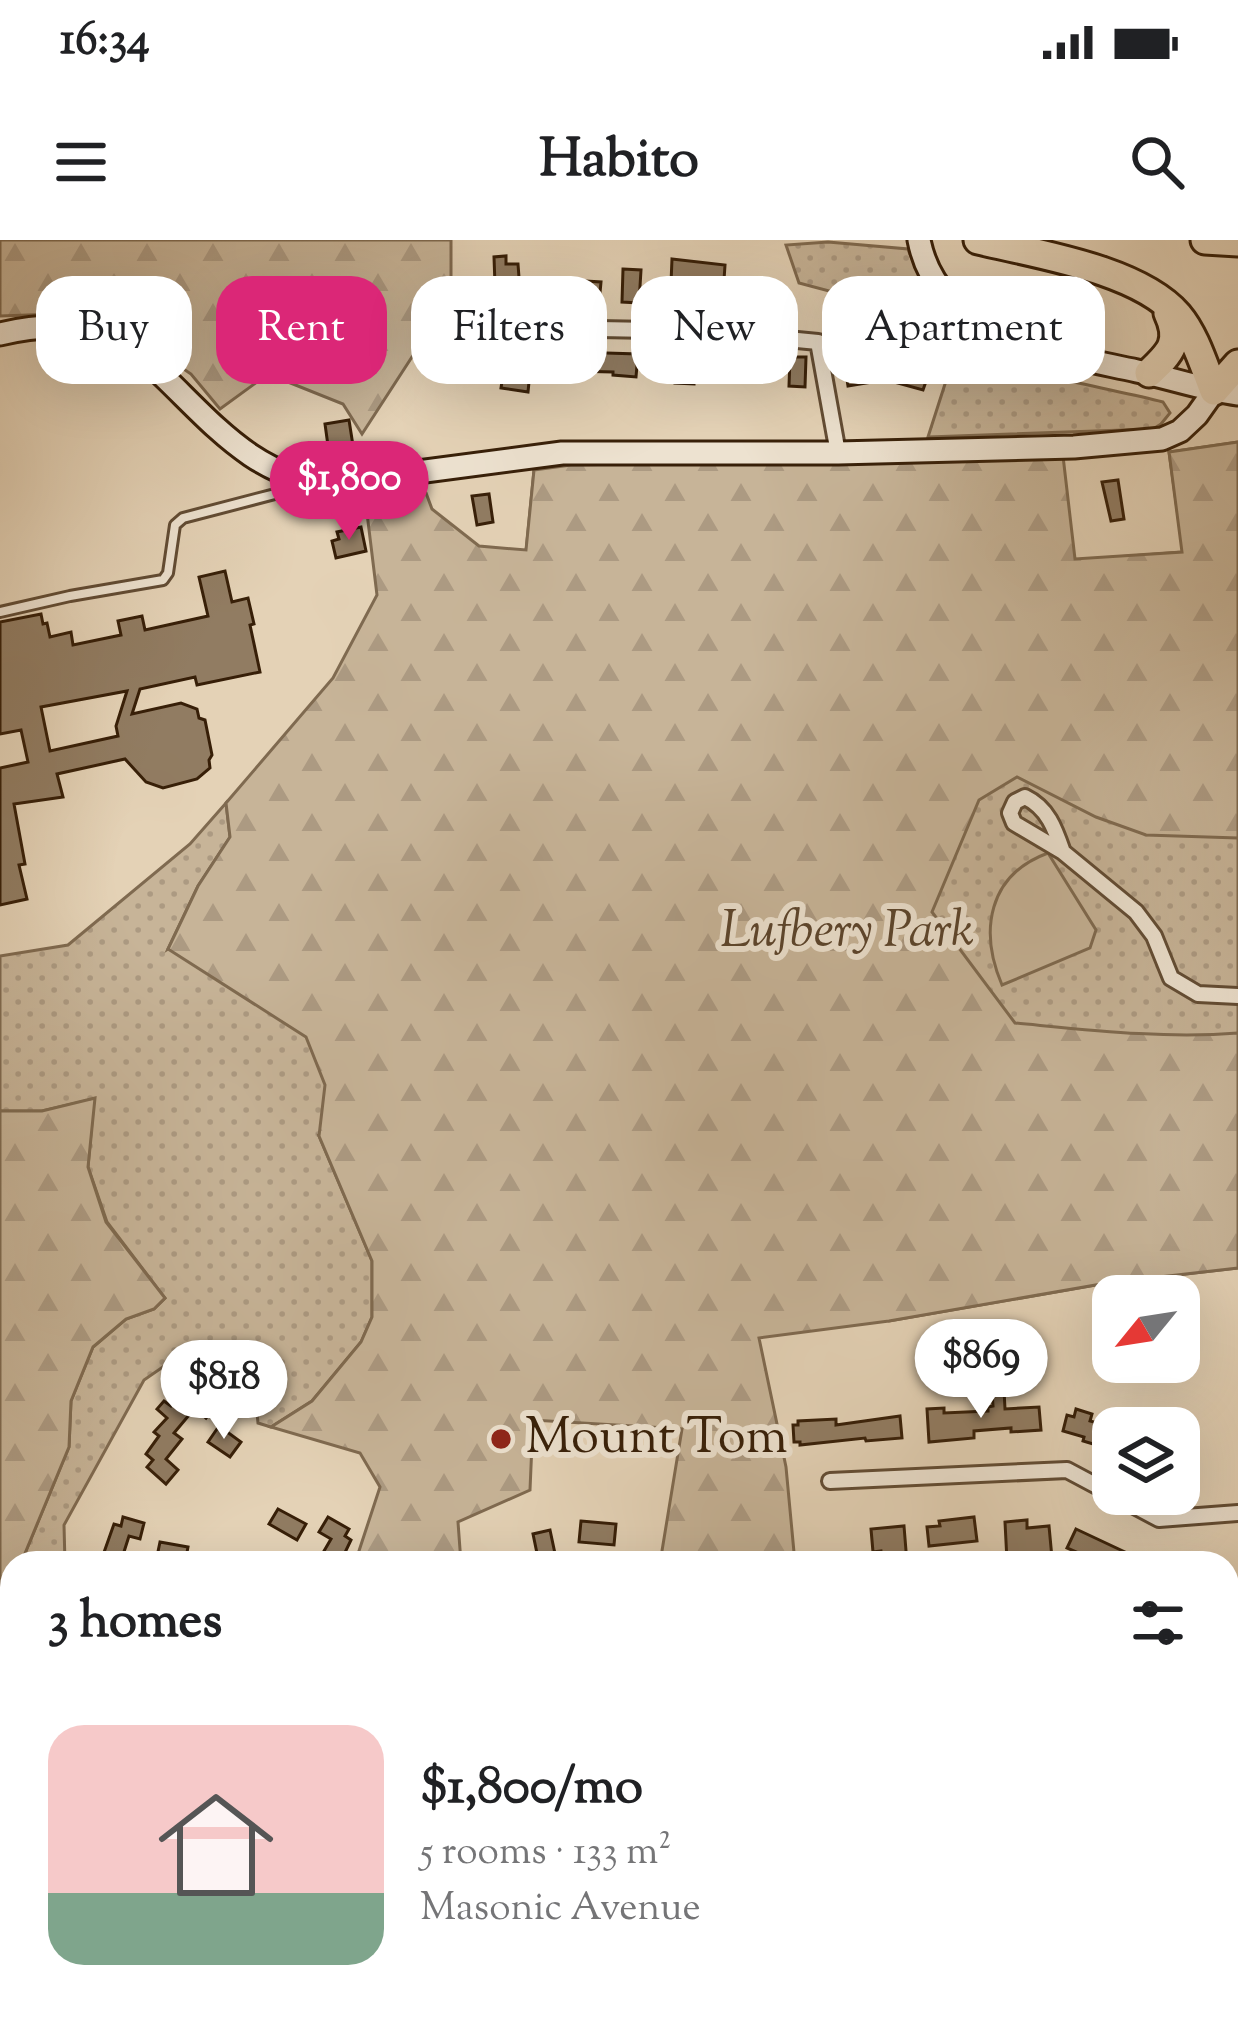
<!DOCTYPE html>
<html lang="en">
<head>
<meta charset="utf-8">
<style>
	body { margin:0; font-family:"Sorts Mill Goudy",serif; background:#f6f6f6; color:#202124; height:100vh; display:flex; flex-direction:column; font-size:45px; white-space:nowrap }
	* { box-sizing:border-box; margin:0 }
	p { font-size:39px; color:#757577 }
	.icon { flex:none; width:66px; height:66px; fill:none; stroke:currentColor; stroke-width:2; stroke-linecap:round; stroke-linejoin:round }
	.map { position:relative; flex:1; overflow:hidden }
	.drawer { position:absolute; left:0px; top:1311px; width:1239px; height:471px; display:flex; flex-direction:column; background:#fff; border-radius:36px 36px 0 0; box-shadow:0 12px 48px #0002 }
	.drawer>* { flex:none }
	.banner { position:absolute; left:36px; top:36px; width:1167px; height:108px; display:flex; gap:24px }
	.needle { width:78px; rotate:240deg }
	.controls { position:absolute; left:1092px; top:1035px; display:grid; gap:24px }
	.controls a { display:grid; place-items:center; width:108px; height:108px; border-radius:24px; background:#fff; box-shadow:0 12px 48px #0002; font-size:60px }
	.price { position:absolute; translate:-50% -102px; padding:0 27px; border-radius:42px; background:#fff; color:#222; font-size:39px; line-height:78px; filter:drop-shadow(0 3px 6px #0008) }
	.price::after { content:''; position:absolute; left:50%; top:72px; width:36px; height:27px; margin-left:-18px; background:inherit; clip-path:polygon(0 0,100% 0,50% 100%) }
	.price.current { background:#db2777; color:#fff }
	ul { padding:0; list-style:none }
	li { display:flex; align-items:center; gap:36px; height:300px; padding:0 48px }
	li+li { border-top:3px solid #e0e0e0 }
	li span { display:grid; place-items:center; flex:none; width:336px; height:240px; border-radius:36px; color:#555 }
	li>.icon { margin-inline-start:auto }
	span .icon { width:144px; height:144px; fill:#fffc; stroke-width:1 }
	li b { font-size:51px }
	h2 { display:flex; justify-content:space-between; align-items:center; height:144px; padding:0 48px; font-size:51px }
	.chip { padding:0 42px; border-radius:36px; background:#fff; box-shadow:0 12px 48px #0002; font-size:42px; line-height:108px }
	.chip.current { background:#db2777; color:#fff }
	.status { display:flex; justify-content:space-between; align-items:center; height:84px; padding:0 60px; background:#fff; direction:ltr }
	.status svg { height:33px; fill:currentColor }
	header { display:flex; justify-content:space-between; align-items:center; height:156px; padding:0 48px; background:#fff; font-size:54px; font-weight:800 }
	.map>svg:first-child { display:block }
</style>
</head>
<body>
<div class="status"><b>16:34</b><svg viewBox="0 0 49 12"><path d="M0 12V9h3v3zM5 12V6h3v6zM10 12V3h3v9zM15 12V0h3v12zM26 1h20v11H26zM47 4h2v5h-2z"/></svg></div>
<header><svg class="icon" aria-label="menu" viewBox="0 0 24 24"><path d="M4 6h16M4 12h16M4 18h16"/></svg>Habito<svg class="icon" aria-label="search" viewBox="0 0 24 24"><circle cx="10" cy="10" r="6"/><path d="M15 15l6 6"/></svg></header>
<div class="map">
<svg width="1238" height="1780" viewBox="0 0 1238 1780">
	<defs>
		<pattern id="grass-dots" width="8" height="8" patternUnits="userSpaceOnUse" patternTransform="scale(3)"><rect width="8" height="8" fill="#c7b498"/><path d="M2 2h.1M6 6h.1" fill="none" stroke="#ac9a82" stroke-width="1.8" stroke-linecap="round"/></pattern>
		<pattern id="forest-firs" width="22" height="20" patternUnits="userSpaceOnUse" patternTransform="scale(3)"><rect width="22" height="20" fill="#c7b498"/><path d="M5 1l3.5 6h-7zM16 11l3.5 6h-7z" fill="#ac9a82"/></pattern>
	</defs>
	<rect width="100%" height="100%" fill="#e4d2b6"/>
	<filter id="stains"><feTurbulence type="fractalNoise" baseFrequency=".00167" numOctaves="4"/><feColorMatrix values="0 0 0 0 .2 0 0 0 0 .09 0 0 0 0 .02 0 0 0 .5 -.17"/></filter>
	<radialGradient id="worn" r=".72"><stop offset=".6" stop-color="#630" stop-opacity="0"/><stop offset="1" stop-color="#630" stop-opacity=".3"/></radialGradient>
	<g fill="url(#grass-dots)" stroke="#7f6a50" stroke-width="3">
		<path d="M828,2L908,9C923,52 958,101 1001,120C1049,140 1113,149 1163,162L1170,173L1161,184L1153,189L928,197L954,116L897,69L799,43L786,5Z"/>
		<polygon points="1238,202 1238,1028 1107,1043 889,1081 319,896 372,1021 372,1077 361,1102 312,1161 271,1187 258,1183 252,1121 183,1113 144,1140 64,1285 65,1323 21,1323 69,1207 71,1161 93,1107 126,1079 154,1069 165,1058 107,982 88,927 94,859 42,871 0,871 0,716 68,705 190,604 226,563 230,597 198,646 168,709 508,495 534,230 1076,320 1183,312 1169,212"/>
	</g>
	<g fill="url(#forest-firs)" stroke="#7f6a50" stroke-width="3">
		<polygon points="0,0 451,0 451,73 423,100 362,194 343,164 268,134 220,169 191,134 130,92 84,73 0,76"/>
		<path d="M1238,202V598L1146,595L1096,577L1017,537L979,560L932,672L1015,783C1089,790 1164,799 1238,793V1028L1107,1043L889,1081L759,1098L786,1227L795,1323H660L682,1189L533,1180L530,1250L458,1282L461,1323H355L380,1247L360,1213L271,1187L312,1161L361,1102L372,1077V1021L319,896L325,845L306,797L168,709L198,646L230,597L226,563L333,438L377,355L366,265L416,245L426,253L432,269L479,306L526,310L534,230L571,225L1063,216L1075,319L1182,312L1169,212Z"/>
		<polygon points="95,858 88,927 106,982 165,1058 154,1069 126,1079 93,1107 71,1161 69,1207 21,1323 12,1323 12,1532 0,1544 0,871 42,871"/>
		<polygon points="1238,1371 1238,1626 1227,1639 1227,1372"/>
	</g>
	<path fill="#c7b498" stroke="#7f6a50" stroke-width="3" d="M1048,613L1096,690L1090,708L1002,745C979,691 988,635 1048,613Z"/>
	<g fill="#917c62" stroke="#371f08" stroke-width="3" fill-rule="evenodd">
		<polygon points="506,16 506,24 518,24 520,51 507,51 507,45 495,45 494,17"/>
		<polygon points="672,19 725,25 724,40 737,40 737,64 724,64 724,42 723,47 671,43"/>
		<polygon points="623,29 641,30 639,63 622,62"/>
		<polygon points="568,40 601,42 599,64 567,62"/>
		<polygon points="862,104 863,111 866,110 872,142 848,146 843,114 846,114 845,107"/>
		<polygon points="573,112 638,114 636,137 613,135 613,132 572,131"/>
		<polygon points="677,113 700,114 699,130 694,130 694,144 675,143"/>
		<polygon points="790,117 806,117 805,147 789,146"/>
		<polygon points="905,120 930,130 923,150 883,139 889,124 901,129"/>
		<polygon points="504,128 530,132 528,152 501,148"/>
		<polygon points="349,180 354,212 335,215 334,212 329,213 325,184"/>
		<polygon points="1118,240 1124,279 1111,281 1102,242"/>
		<polygon points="489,254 493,282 477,285 472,256"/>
		<polygon points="361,287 366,311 336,318 332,301 339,299 337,292"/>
		<path d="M225,331L232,362L248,358L254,384L250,385L260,432L197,445L195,437L140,449L132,474L181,463L197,469L199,478L205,480L212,515L209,520L210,528L197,539L163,548L146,542L125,519L57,534L63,557L14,564L25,624L19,625L27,659L0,665V528L28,522L21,490L0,494V382L41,374L43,384L47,383L50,397L71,392L73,405L121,395L118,381L142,376L145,390L208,376L199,337ZM127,451L116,486L118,496L50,511L41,467Z"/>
		<polygon points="200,1148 209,1156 214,1150 223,1158 206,1178 195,1168 174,1193 182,1199 166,1219 178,1230 166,1244 147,1227 153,1220 146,1214 159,1196 154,1192 167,1178 157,1169 164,1161 171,1166 188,1150 194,1155"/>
		<polygon points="1004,1150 1005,1169 1039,1167 1041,1190 1011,1192 1011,1188 974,1191 974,1198 929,1202 927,1169 944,1168 944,1173 988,1171 988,1167 993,1166 992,1151"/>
		<polygon points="1076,1169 1092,1174 1090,1181 1116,1188 1113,1188 1110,1209 1083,1201 1084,1197 1063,1191 1067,1175 1074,1177"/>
		<polygon points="900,1176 902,1198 866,1201 865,1198 800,1205 800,1202 794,1202 793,1185 798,1185 798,1181 836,1179 836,1185"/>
		<polygon points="219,1186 241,1202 230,1217 208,1202"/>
		<polygon points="278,1269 306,1284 297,1300 269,1284"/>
		<polygon points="123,1277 144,1283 140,1299 129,1296 123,1315 135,1323 119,1323 102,1318 114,1284 121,1286"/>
		<polygon points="328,1277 349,1289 345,1296 351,1300 340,1323 317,1323 331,1299 319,1292"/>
		<polygon points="974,1277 977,1301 929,1306 927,1287 940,1286 939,1281"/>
		<polygon points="1027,1280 1027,1288 1049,1286 1052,1318 1007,1321 1005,1282"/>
		<polygon points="581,1281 616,1284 614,1305 579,1302"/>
		<polygon points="904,1286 907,1323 889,1323 889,1318 882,1319 881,1311 873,1312 871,1289"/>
		<polygon points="1076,1289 1127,1313 1123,1323 1085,1323 1079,1320 1081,1314 1067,1308"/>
		<polygon points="550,1290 557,1323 539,1323 533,1294"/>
		<polygon points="160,1302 188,1307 185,1323 156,1321"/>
	</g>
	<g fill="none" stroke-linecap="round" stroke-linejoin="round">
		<defs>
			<g id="service">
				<polyline points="0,372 70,356 163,340 168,333 175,285 183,278 275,254 290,237"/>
				<polyline points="568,1780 601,1778"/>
			</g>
			<g id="minor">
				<polyline points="500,87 703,91 818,102 838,213"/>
				<path d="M1063,612C1055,589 1048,568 1025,557L1015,562L1010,573L1014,583L1063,612L1136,672L1154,696L1171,738L1198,754L1238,756"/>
				<polyline points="830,1241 1067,1230 1159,1279 1238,1273"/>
				<polyline points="0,1621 12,1614"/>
				<polyline points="554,1770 567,1780"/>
				<path d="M840,1770C873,1780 903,1774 937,1771C950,1769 963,1772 976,1770"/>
				<polyline points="993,1770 1023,1780"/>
				<path d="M452,1777C464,1776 474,1779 486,1779C501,1779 515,1774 530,1775"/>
				<polyline points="413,1780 421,1770"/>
			</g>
			<g id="tertiary">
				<polyline points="1227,1669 1238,1657"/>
				<polyline points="1137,1780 1144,1770"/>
			</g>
			<g id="secondary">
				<path d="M919,0C938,99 1056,113 1137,131C1171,138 1204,150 1238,154"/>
				<path d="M0,94C33,86 70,83 102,94C127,103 146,119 164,137C213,184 260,242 334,243L562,213H838L1074,207L1162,199L1180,191L1197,175L1214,151"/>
			</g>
			<g id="motorway">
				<path d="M978,0C1036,14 1138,29 1178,75C1195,95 1204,126 1214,151L1238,124"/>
				<polyline points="1205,0 1238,2"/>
				<path d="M1149,133C1169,114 1182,103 1168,73"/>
			</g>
		</defs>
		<use href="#service" stroke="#624c34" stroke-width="14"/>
		<use href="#minor" stroke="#624c34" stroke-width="20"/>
		<use href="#tertiary" stroke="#624c34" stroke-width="24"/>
		<use href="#secondary" stroke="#371f08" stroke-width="27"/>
		<use href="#motorway" stroke="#371f08" stroke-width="33"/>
		<use href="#service" stroke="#ede2d0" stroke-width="8"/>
		<use href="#minor" stroke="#ede2d0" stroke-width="14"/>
		<use href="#tertiary" stroke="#ede2d0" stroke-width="18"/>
		<use href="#secondary" stroke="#ede2d0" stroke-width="21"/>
		<use href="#motorway" stroke="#e4d2b6" stroke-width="27"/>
	</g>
	<circle fill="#8f2418" stroke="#ede2d0" stroke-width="4.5" cx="501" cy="1199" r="12"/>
	<g text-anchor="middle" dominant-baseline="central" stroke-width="12" stroke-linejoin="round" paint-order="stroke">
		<g font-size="51" font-style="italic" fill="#5b442c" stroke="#ede2d0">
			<text x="847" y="692">Lufbery Park</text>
		</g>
		<g font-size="51" fill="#371f08" stroke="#ede2d0" text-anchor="start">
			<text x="525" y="1199">Mount Tom</text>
		</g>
	</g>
	<rect width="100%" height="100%" filter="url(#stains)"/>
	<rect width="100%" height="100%" fill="url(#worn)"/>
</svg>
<div class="controls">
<a><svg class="needle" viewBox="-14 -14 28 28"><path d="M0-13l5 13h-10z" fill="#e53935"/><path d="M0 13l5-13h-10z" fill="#757577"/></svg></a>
<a><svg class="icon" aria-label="layers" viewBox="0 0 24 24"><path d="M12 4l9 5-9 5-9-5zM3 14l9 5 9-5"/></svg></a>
</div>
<b class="price current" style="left:349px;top:303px">$1,800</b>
<b class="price" style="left:981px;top:1181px">$869</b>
<b class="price" style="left:224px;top:1202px">$818</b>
<div class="banner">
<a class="chip">Buy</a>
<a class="chip current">Rent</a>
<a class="chip">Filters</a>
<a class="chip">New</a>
<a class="chip">Apartment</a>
</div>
<section class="drawer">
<h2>3 homes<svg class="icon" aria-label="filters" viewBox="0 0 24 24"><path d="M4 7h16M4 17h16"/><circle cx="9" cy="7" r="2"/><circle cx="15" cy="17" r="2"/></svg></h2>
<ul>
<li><span style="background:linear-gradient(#f6c9c9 70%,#7fa58c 0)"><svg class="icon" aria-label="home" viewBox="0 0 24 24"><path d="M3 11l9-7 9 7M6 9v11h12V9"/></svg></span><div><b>$1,800/mo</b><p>5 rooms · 133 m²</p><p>Masonic Avenue</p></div></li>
</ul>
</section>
</div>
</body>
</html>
